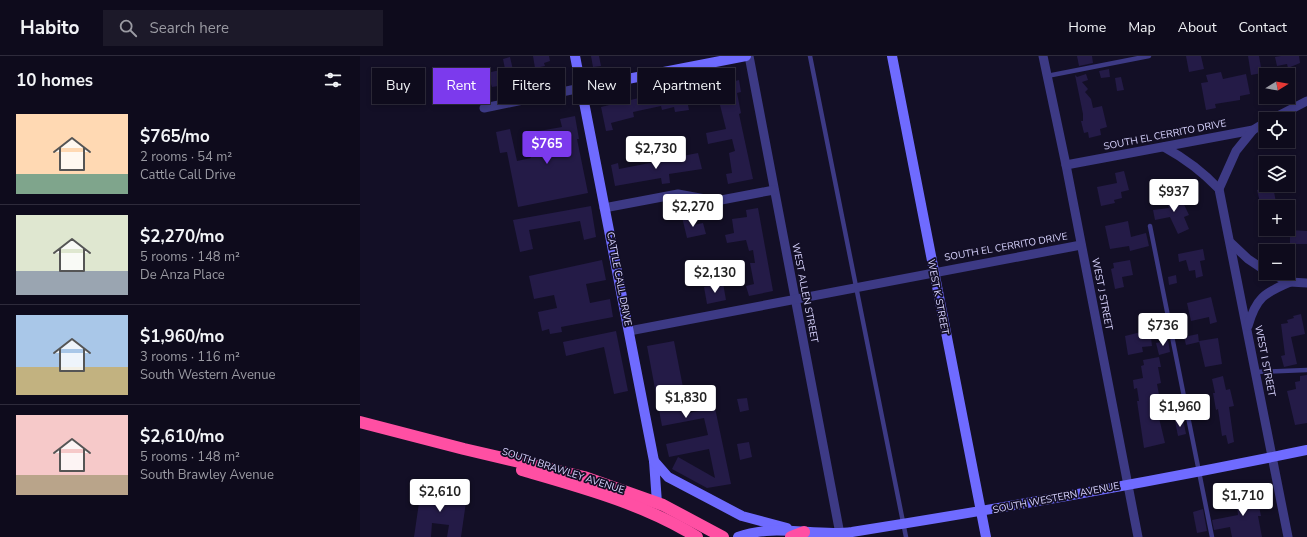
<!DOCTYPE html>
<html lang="en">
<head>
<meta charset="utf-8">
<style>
	body { margin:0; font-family:"Nunito Sans",sans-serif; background:#1c1929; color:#f1f3f6; height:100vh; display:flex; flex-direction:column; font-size:15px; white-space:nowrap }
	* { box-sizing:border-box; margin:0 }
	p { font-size:13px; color:#9b9ba3 }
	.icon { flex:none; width:22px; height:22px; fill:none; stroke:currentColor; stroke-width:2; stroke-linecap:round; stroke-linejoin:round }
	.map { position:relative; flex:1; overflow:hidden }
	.drawer { display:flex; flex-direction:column; background:#0e0b1c; width:360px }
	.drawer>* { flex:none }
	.top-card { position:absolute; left:12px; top:12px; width:380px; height:36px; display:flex; gap:8px }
	.needle { width:26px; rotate:79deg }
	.tools { position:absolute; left:899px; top:12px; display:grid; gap:8px }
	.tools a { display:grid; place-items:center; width:36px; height:36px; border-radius:0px; background:#0e0b1c; box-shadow:0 2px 6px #0003,0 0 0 1px #2e2b3b; font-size:20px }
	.price { position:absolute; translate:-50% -34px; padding:0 9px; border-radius:4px; background:#fff; color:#222; font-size:13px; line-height:26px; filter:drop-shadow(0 1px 2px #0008) }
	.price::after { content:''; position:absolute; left:50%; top:24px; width:12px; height:9px; margin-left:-6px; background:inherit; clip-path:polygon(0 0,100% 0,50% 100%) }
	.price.on { background:#7c3aed; color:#fff }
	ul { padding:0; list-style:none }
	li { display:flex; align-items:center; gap:12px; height:100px; padding:0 16px }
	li+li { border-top:1px solid #2e2b3b }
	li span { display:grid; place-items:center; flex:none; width:112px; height:80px; border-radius:0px; color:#555 }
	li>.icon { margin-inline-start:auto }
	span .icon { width:48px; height:48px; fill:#fffc; stroke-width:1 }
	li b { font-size:17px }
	h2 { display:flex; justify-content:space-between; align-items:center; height:48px; padding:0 16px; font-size:17px }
	.chip { padding:0 14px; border-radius:0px; background:#0e0b1c; box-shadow:0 2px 6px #0003,0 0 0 1px #2e2b3b; font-size:14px; line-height:36px }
	.chip.on { background:#7c3aed; color:#fff }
	header { display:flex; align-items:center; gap:24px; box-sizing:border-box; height:56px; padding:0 20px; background:#0e0b1c; border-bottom:1px solid #2e2b3b }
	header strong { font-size:19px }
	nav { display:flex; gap:22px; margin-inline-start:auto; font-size:14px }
	.search { width:280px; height:36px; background:#1c1929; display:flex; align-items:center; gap:10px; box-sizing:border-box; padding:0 14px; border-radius:0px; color:#9b9ba3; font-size:15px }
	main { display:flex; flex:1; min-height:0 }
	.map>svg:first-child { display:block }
</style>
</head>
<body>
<header>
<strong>Habito</strong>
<div class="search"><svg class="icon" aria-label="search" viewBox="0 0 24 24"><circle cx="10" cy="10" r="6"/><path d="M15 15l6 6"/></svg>Search here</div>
<nav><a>Home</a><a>Map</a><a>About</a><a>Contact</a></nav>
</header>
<main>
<section class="drawer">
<h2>10 homes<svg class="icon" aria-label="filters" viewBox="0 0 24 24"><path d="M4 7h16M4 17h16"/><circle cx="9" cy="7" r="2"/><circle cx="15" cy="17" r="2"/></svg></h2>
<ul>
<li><span style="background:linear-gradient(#ffd9b3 75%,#7fa58c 0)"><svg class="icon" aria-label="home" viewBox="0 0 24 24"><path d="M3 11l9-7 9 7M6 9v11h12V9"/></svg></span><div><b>$765/mo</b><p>2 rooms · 54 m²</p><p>Cattle Call Drive</p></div></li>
<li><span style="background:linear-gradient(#dfe7d0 70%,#9aa5b1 0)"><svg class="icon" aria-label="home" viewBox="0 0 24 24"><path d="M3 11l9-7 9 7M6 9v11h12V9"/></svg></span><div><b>$2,270/mo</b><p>5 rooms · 148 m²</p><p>De Anza Place</p></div></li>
<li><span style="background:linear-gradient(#a9c7e8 65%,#c2b280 0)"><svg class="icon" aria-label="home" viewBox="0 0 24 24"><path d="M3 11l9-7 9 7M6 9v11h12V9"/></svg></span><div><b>$1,960/mo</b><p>3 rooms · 116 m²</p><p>South Western Avenue</p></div></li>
<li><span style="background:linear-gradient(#f6c9c9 75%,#b9a48a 0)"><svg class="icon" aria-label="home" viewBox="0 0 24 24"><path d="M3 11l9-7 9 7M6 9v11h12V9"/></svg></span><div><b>$2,610/mo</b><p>5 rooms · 148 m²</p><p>South Brawley Avenue</p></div></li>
</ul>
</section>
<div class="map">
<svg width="947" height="481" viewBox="0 0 947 481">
	<rect width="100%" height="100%" fill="#130f26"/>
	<g fill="#241b47">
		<polygon points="173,0 189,0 190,5 184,7 185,10 175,12"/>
		<polygon points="231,0 239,0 241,10 233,11"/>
		<polygon points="717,0 732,0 733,7 719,10"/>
		<polygon points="826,0 841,0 844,13 829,16"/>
		<polygon points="888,0 899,0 902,17 891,19"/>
		<polygon points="921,0 939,0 940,7 928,12 927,8 917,10 915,1"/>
		<polygon points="150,1 156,27 132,31 131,28 124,30 122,18 145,13 143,3"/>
		<polygon points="749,13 750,21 741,22 739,15"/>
		<polygon points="861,16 863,23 886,18 890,38 880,40 880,44 855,48 856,52 846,54 841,27 848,26 846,19"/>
		<polygon points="370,17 371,26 379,24 381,36 377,37 381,57 379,58 393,123 368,128 366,118 372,117 369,97 375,95 372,83 348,88 346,77 366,73 358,41 355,42 353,34 339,37 336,24"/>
		<polygon points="726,18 728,24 722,26 728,33 725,36 731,43 733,52 742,50 747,71 740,73 741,79 729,82 728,76 724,77 721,65 723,65 723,58 715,19 717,21"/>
		<polygon points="761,21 764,34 757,35 755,22"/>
		<polygon points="325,34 329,54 315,56 314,51 302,54 301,50 273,56 274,61 251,67 253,74 246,75 241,51 304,36 304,38"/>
		<polygon points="215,60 219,83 217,83 228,137 158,151 147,96 140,97 136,76 150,73 157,105 171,102 167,77 202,71 200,63"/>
		<polygon points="338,97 342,113 309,118 310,127 302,128 301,122 255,130 251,109 258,107 259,113 310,103 309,99 317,98 317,101"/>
		<polygon points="764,115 769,134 761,136 762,142 754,144 755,147 741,150 737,131 757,127 755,117"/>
		<polygon points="917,129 918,135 914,136 917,151 901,151 897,134 906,132 906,130"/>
		<polygon points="818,136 829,159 824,161 829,173 818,178 810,161 795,164 793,154 809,152 805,142"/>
		<polygon points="231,150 236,181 224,184 220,165 169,174 173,193 160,196 153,164"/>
		<polygon points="398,152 413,235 389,240 386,230 394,228 390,207 395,207 393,194 389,195 386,184 367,187 365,179 374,177 372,163 387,161 386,154"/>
		<polygon points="331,159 333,169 343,167 346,178 327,182 322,161"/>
		<polygon points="768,165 771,181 786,177 789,190 770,195 769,190 750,193 745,170"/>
		<polygon points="930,174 947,175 947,188 930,188"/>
		<polygon points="843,193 845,204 840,205 843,220 836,222 835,214 829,215 826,204 819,206 818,198"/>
		<polygon points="242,204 246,224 226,228 230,247 250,243 253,261 201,271 202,276 190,278 189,273 182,275 178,256 197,252 194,239 174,243 169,220"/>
		<polygon points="770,204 773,219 762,221 764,231 755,233 751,213 754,212 753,207"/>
		<polygon points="816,219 817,227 809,229 808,221"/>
		<polygon points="363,227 366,244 347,248 344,231"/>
		<polygon points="851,241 857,266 850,268 849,261 831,265 827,247"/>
		<polygon points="941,258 945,278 931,281 937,308 924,311 921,300 925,299 921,268 928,267 927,264 934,262 933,260"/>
		<polygon points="825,265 826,274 818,276 816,266"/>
		<polygon points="256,275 268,335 254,338 244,291 206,300 203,286"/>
		<polygon points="781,276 782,282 791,281 792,290 782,291 783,296 768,299 765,280"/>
		<polygon points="838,278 839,286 826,289 824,281"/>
		<polygon points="858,282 862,308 845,311 839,285"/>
		<polygon points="808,284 810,296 799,299 796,287"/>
		<polygon points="314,285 328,357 355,352 371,428 347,432 312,413 318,401 355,422 349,393 309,401 306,388 348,379 344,362 302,370 287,290"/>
		<polygon points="799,301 801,311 798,311 801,327 797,328 800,344 795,345 805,387 784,392 777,345 779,345 777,332 774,333 773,324 783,322 781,310 784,309 783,304"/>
		<polygon points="947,319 947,367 935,369 927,335 936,333 935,326 940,325 940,320"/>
		<polygon points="863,320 866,334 870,333 874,350 869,351 874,386 868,388 866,379 862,380 858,353 856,354 853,337 855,337 852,323"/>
		<polygon points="387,342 389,354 380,356 377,343"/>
		<polygon points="823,363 826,378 818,380 815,365"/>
		<polygon points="389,386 392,401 380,404 377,388"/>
		<polygon points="869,430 870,437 862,438 861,432"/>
		<polygon points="887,432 888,437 896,435 901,460 898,460 902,481 872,481 870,471 854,474 852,464 878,459 875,434"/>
		<polygon points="61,433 107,439 101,481 87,481 89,469 72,467 71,481 54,481"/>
		<polygon points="843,453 847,475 837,477 833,456"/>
	</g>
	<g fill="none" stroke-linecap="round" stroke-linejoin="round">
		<g stroke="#3d3a85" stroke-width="4.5">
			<polyline points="450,0 546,481"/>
			<polyline points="687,20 789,0"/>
			<polyline points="790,170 852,481"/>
			<polyline points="896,316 947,314"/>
		</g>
		<g stroke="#3d3a85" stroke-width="9">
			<polyline points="389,0 480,478"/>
			<polyline points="683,0 706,109 778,481"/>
			<polyline points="124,52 221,32"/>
			<polyline points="912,63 947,45"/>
			<path d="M804,91C826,103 842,115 859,133L928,481"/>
			<polyline points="706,109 893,74 906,66"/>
			<polyline points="859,133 876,95 893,74"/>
			<polyline points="244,152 318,138 356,145 414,134"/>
			<polyline points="871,187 888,203 906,215"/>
			<polyline points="909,217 930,226 947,227"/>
			<path d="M888,270C896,242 904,237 930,226"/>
			<polyline points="269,275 721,189"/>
		</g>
		<g stroke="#6f6bff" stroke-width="10">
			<polyline points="215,0 294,405 297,447"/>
			<polyline points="532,0 626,481"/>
			<polyline points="221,32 386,0"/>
			<polyline points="294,405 308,421 382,460 427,472"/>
			<path d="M378,481C414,467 455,481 492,476C644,452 796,425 947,394"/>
		</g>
		<g stroke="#ff4fa3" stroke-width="12">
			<polyline points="0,366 104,393 224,421 303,449 363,481"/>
			<path d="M162,414C221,431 284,448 337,481"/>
			<polyline points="431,481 444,476"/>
		</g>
	</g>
	<g text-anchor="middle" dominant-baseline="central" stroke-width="3.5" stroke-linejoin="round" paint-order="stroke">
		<g font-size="10" fill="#d9d4ff" stroke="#130f26">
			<text transform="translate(805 79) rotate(-11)">SOUTH EL CERRITO DRIVE</text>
			<text transform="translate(646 191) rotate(-10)">SOUTH EL CERRITO DRIVE</text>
			<text transform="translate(259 223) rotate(79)">CATTLE CALL DRIVE</text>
			<text transform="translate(445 237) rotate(79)">WEST ALLEN STREET</text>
			<text transform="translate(742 238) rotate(79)">WEST J STREET</text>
			<text transform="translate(578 241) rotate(79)">WEST K STREET</text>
			<text transform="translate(905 305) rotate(79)">WEST I STREET</text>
			<text transform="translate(203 415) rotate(18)">SOUTH BRAWLEY AVENUE</text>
			<text transform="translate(696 442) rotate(-11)">SOUTH WESTERN AVENUE</text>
		</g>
	</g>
</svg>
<div class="tools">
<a><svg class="needle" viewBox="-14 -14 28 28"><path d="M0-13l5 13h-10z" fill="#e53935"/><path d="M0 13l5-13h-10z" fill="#9b9ba3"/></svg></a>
<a><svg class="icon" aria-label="locate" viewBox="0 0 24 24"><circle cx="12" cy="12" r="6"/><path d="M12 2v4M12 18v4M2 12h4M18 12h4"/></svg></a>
<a><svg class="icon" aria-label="layers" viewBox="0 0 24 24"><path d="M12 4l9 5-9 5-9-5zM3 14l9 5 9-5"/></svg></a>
<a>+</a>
<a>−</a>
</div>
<b class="price on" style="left:187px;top:109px">$765</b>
<b class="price" style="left:296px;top:114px">$2,730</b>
<b class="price" style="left:814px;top:157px">$937</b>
<b class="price" style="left:333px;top:172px">$2,270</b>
<b class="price" style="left:355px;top:238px">$2,130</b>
<b class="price" style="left:803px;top:291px">$736</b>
<b class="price" style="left:326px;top:363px">$1,830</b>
<b class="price" style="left:820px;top:372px">$1,960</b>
<b class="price" style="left:80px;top:457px">$2,610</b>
<b class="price" style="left:883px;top:461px">$1,710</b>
<div class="top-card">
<a class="chip">Buy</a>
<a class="chip on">Rent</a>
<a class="chip">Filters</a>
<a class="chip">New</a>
<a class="chip">Apartment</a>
</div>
</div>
</main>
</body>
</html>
